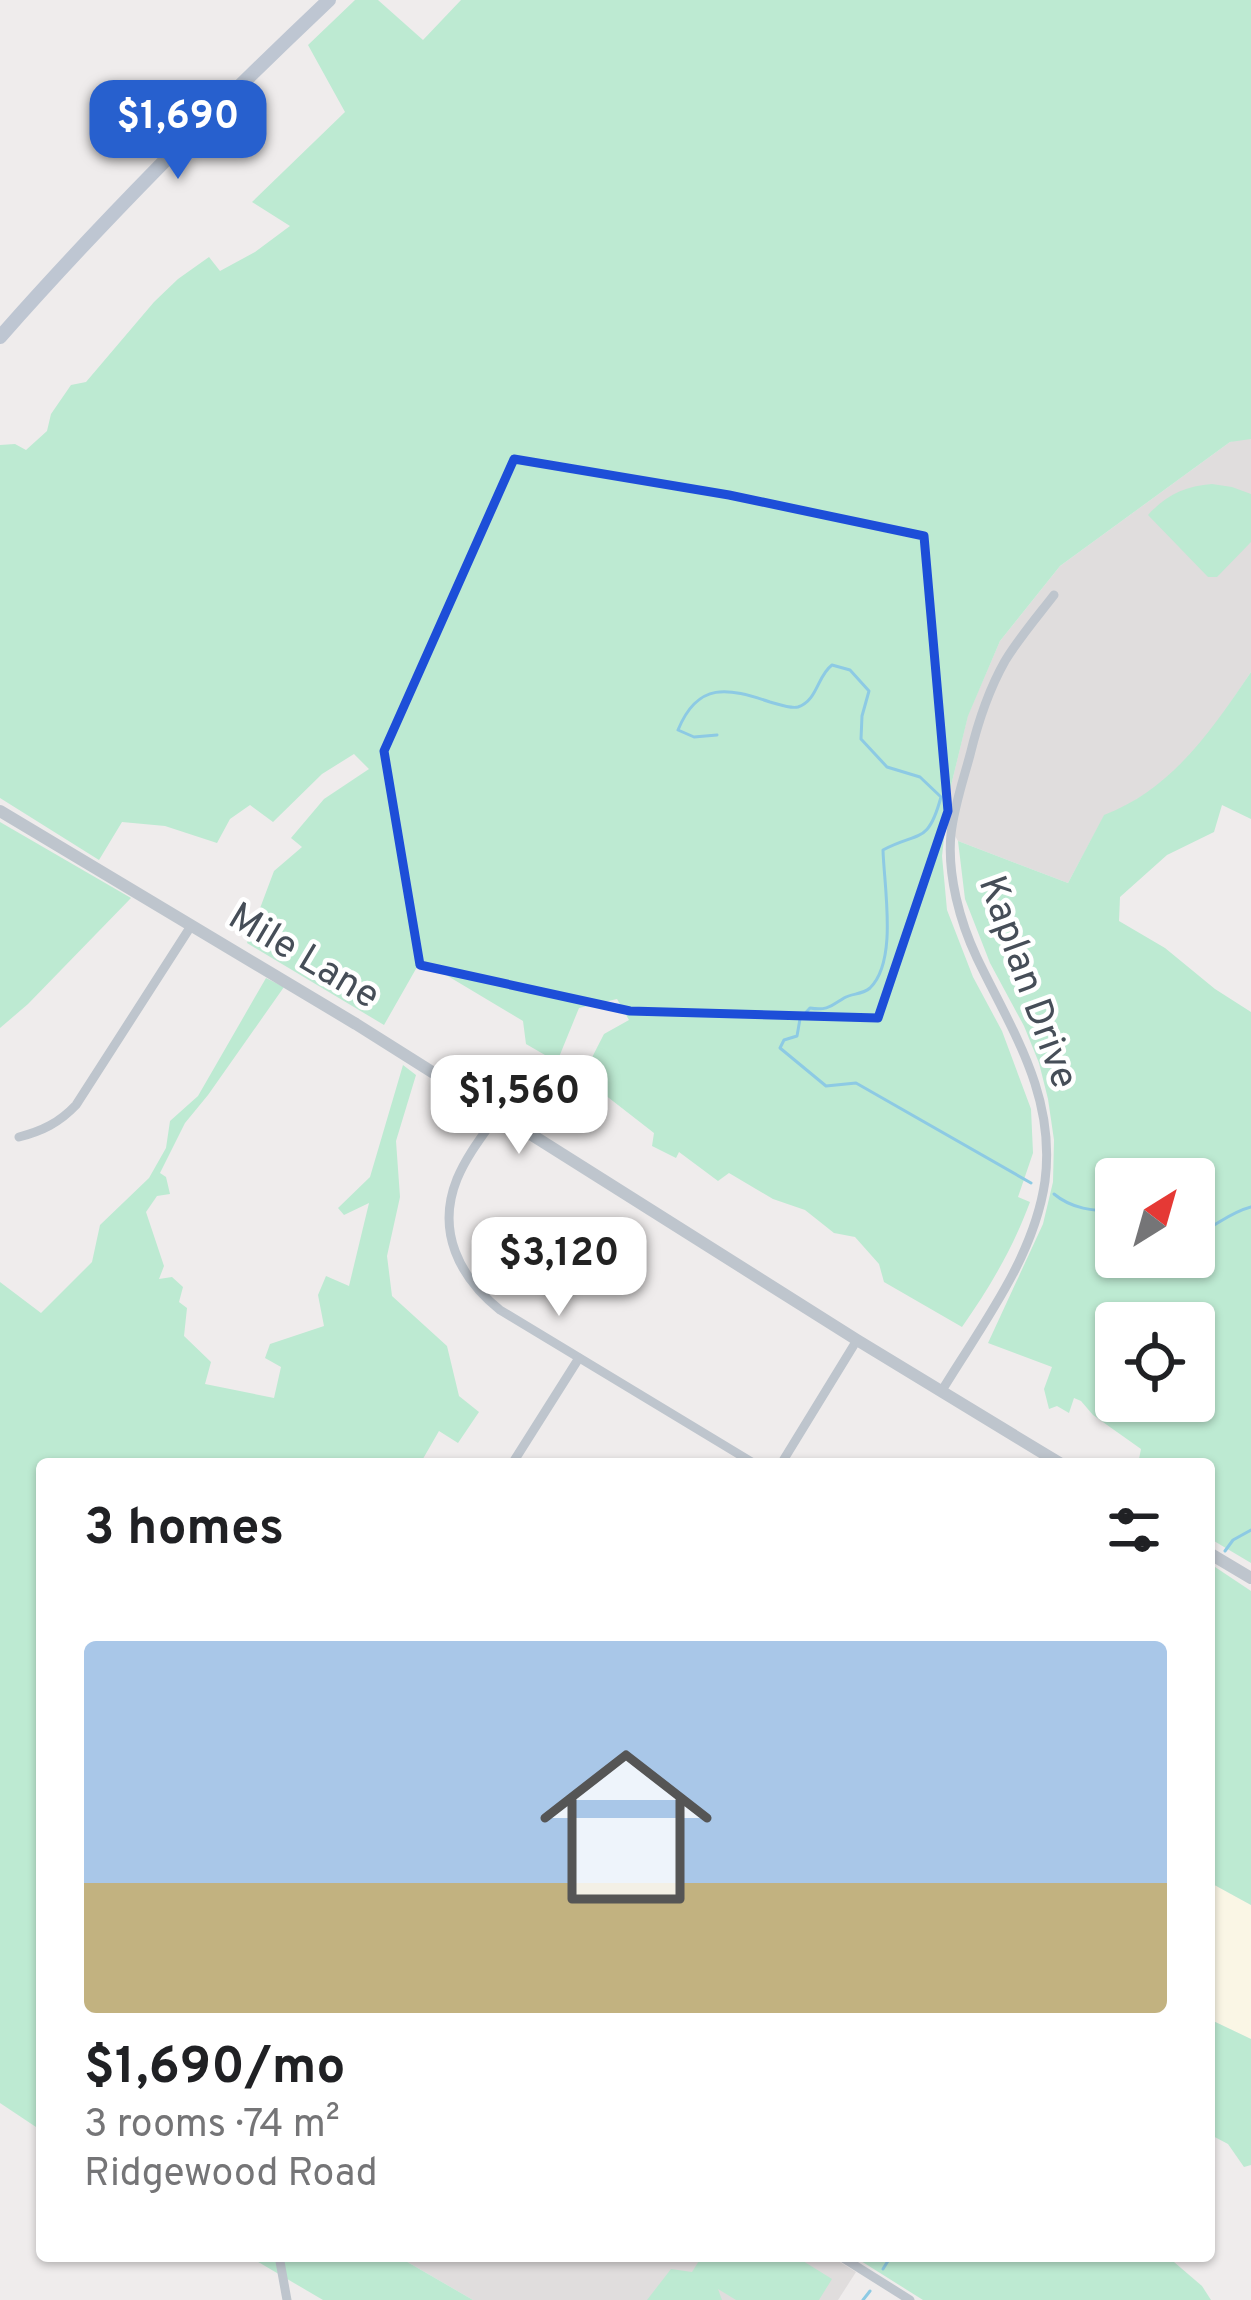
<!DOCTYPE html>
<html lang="en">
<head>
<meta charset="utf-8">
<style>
	body { margin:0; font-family:Overpass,sans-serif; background:#f2f2f2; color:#202124; height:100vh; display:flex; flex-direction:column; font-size:45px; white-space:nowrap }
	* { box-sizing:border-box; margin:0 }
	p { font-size:39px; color:#757577 }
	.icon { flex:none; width:66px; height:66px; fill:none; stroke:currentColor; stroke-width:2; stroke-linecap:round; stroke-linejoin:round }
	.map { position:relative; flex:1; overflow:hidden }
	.panel { position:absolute; left:36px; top:1458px; width:1179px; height:804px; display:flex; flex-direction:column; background:#fff; border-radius:12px; box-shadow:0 3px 9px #0004 }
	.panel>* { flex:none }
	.needle { width:78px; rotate:37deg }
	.controls { position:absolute; left:1095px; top:1158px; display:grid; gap:24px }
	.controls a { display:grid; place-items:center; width:120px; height:120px; border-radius:12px; background:#fff; box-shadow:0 3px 9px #0004; font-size:60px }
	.price { position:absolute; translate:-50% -102px; padding:0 27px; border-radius:24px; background:#fff; color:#222; font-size:39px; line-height:78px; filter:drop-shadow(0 3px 6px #0008) }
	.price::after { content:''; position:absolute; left:50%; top:72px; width:36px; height:27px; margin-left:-18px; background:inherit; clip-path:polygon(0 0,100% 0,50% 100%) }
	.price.current { background:#2760ce; color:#fff }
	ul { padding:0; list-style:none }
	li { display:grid; align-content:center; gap:24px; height:636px; padding:0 48px }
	li span { display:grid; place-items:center; height:372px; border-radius:12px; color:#555 }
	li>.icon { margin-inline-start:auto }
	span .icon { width:216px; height:216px; fill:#fffc; stroke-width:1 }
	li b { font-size:51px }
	h2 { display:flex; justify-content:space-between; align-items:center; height:144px; padding:0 48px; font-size:51px }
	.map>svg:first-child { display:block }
</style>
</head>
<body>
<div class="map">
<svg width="1251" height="2300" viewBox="0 0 1251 2300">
	<rect width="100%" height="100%" fill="#efecec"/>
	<polygon fill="#faf6e5" points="1209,1882 1251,1905 1251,2039 1209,2019"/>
	<g fill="#e0dddd">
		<polygon points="1248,437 1251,439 1251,672 1207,738 1161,784 1123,808 1104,816 1068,883 958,841 946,821 949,794 968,715 1000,641 1060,566 1230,442"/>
		<polygon points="397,2256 830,2256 856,2272 838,2300 473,2300"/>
	</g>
	<g fill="#bdead2" fill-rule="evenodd">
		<path d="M355,0H378L423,40L461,0H1251V439L1230,442L1060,566L1000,641L968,716L949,794L942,856L947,910L973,977L1002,1031L1031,1109L1033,1153L1018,1197L1030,1202C1013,1248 990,1287 962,1327L884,1282L879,1264L855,1237L834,1233L805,1210L773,1199L729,1173L718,1181L679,1152L676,1158L652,1146L654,1133L582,1077L604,1034L629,1020L617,999L579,1008L557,1062L526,1044L523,1021L421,960L384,1025L247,943L274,871L302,847L291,838L324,799L369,769L354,754L322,774L273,822L250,805L230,819L217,843L165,826L122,822L99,860L0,798V445L15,444L26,450L47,431L51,414L71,385L86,382L154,302L178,279L209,257L220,271L255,252L290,226L252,202L345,112L308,45Z"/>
		<path d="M1212,484L1232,487L1251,494V542L1217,577H1208L1148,515C1166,495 1185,486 1212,484Z"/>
		<path d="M1251,672V819L1222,805L1214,832L1167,855L1120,897L1119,921L1165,948L1215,989L1251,1012V1563L1209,1538V1464H1138L1141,1449L1093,1415L1081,1401L1074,1398L1069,1413L1057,1406L1049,1409L1044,1389L1052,1367L988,1343L1043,1224L1053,1182L1054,1140L1048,1099L1039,1063L1024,1026L990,963L965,899L958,841L1068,883L1104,815C1172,789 1211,731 1251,672ZM1194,1179V1257H1116V1179ZM1194,1323V1401H1116V1323Z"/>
		<polygon points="0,822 131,898 28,1004 0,1028"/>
		<polygon points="266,978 284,987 208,1095 185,1123 160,1173 166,1177 170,1194 157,1196 146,1212 164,1266 159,1279 172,1277 183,1287 179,1302 187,1308 184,1336 211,1362 205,1384 274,1398 281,1367 265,1358 270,1344 324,1326 318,1295 326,1276 349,1286 369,1203 344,1215 338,1208 370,1177 403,1065 416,1075 396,1141 400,1197 387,1256 392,1296 447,1346 459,1396 479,1412 458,1443 439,1431 420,1464 42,1464 42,2131 0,2103 0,1282 41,1313 92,1262 100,1225 149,1178 166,1148 170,1121 198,1096"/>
		<polygon points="1209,1563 1251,1591 1251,1905 1209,1882"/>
		<polygon points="1209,2019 1251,2039 1251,2165 1244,2167 1228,2144 1209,2134"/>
		<polygon points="248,2256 397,2256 473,2300 323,2300"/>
		<polygon points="702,2256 795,2256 832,2279 819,2300 736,2300 718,2289 722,2300 647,2300 671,2269 692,2272"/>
		<polygon points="853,2256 1167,2256 1202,2286 1211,2300 923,2300"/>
	</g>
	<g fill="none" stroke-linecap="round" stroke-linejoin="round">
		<g stroke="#8dcae4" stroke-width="3">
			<path d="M717,735L694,737L678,730C698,681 728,688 770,702C778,704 790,709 798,707C818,700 817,676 832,665L850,670L869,691L862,716L861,739L887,767L920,777L941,797C928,845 919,831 883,850C884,887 898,961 870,988C862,995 852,993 844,998C831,1006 827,1011 810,1008L800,1019L797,1036L784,1040L780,1048L826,1086L856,1083L1031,1183"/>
			<path d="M1054,1194C1072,1209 1093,1211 1116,1211"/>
			<path d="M1194,1235C1216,1227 1228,1213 1251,1207"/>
			<polyline points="1225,1551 1233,1540 1251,1530"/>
			<polyline points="1209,1569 1210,1568"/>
			<polyline points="883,2269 891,2256"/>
			<polyline points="863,2300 870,2291"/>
		</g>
		<g stroke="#bec5cd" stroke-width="9">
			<path d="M497,1115C483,1135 467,1155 457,1179C436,1231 459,1277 500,1310L755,1464"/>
			<path d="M19,1137C42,1131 59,1123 76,1105L191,926"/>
			<path d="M941,1392C981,1326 1034,1258 1045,1181C1056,1095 1012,1031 977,958C960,922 947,875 951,834C954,807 963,781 970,755C978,722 988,691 1005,661C1019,638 1037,617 1054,595"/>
			<polyline points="512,1464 579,1358"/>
			<polyline points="781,1464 857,1340"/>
			<polyline points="279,2256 287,2300"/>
			<polyline points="840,2256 910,2300"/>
		</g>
		<g stroke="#bec5cd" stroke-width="12">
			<polyline points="0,811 356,1024 857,1340 1061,1464"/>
			<polyline points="1209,1553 1251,1578"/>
		</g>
		<path stroke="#bec6d2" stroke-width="14" d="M0,337C104,219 215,108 329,0"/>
	</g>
	<path fill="none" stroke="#1d4ed8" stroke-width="9" stroke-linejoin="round" d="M514,459L729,495L924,536L948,811L878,1018L630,1011L420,965L384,751Z"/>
	<g text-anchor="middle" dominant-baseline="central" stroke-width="9" stroke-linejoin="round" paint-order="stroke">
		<g font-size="39" fill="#464e58" stroke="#fff">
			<text transform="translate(303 958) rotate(31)">Mile Lane</text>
			<text transform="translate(1026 983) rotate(70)">Kaplan Drive</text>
		</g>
	</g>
</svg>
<div class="controls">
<a><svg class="needle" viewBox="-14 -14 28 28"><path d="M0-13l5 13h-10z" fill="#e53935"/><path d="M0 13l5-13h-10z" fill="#757577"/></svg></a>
<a><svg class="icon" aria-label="locate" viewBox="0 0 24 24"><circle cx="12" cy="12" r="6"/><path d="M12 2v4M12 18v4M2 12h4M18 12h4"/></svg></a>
</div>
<b class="price current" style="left:178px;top:182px">$1,690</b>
<b class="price" style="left:519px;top:1157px">$1,560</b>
<b class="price" style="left:559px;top:1319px">$3,120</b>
<section class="panel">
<h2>3 homes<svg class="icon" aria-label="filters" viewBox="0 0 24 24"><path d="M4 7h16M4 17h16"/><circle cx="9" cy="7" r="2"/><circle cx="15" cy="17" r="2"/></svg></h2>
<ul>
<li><span style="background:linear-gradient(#a9c7e8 65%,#c2b280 0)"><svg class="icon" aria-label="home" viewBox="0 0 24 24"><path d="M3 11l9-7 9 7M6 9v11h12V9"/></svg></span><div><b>$1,690/mo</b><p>3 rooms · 74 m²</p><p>Ridgewood Road</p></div></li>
</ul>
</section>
</div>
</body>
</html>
